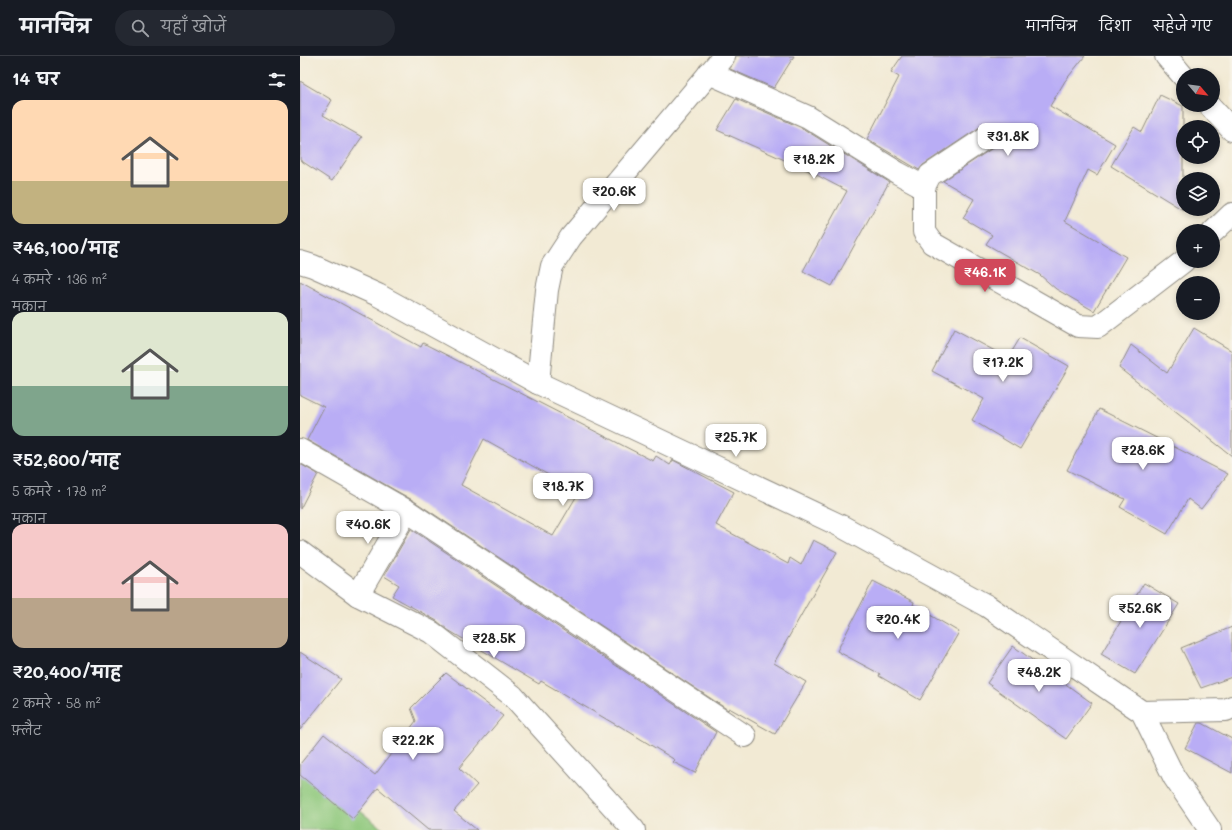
<!DOCTYPE html>
<html lang="hi">
<head>
<meta charset="utf-8">
<style>
	body { margin:0; font-family:Mali,"Playpen Sans Deva",sans-serif; background:#242831; color:#f1f3f6; height:100vh; display:flex; flex-direction:column; font-size:15px; white-space:nowrap }
	* { box-sizing:border-box; margin:0 }
	p { font-size:13px; color:#9ea1a6 }
	.icon { flex:none; width:22px; height:22px; fill:none; stroke:currentColor; stroke-width:2; stroke-linecap:round; stroke-linejoin:round }
	.map { position:relative; flex:1; overflow:hidden }
	.drawer { display:flex; flex-direction:column; background:#171b24; width:300px }
	.drawer>* { flex:none }
	.needle { width:26px; rotate:119deg }
	.controls { position:absolute; left:876px; top:12px; display:grid; gap:8px }
	.controls a { display:grid; place-items:center; width:44px; height:44px; border-radius:50%; background:#171b24; box-shadow:0 2px 6px #0003; font-size:20px }
	.price { position:absolute; translate:-50% -34px; padding:0 9px; border-radius:8px; background:#fff; color:#222; font-size:13px; line-height:26px; filter:drop-shadow(0 1px 2px #0008) }
	.price::after { content:''; position:absolute; left:50%; top:24px; width:12px; height:9px; margin-left:-6px; background:inherit; clip-path:polygon(0 0,100% 0,50% 100%) }
	.price.active { background:#d1495b; color:#fff }
	ul { padding:0; list-style:none }
	li { display:grid; align-content:center; gap:8px; height:212px; padding:0 12px }
	li span { display:grid; place-items:center; height:124px; border-radius:12px; color:#555 }
	li>.icon { margin-inline-start:auto }
	span .icon { width:72px; height:72px; fill:#fffc; stroke-width:1 }
	li b { font-size:17px }
	h2 { display:flex; justify-content:space-between; align-items:center; height:48px; padding:0 12px; font-size:17px }
	header { display:flex; align-items:center; gap:24px; box-sizing:border-box; height:56px; padding:0 20px; background:#171b24; border-bottom:1px solid #363941 }
	header strong { font-size:19px }
	nav { display:flex; gap:22px; margin-inline-start:auto; font-size:14px }
	.search { width:280px; height:36px; background:#242831; display:flex; align-items:center; gap:10px; box-sizing:border-box; padding:0 14px; border-radius:22px; color:#9ea1a6; font-size:15px }
	main { display:flex; flex:1; min-height:0 }
	.map>svg:first-child { display:block }
</style>
</head>
<body>
<header>
<strong>मानचित्र</strong>
<div class="search"><svg class="icon" aria-label="search" viewBox="0 0 24 24"><circle cx="10" cy="10" r="6"/><path d="M15 15l6 6"/></svg>यहाँ खोजें</div>
<nav><a>मानचित्र</a><a>दिशा</a><a>सहेजे गए</a></nav>
</header>
<main>
<section class="drawer">
<h2>14 घर<svg class="icon" aria-label="filters" viewBox="0 0 24 24"><path d="M4 7h16M4 17h16"/><circle cx="9" cy="7" r="2"/><circle cx="15" cy="17" r="2"/></svg></h2>
<ul>
<li><span style="background:linear-gradient(#ffd9b3 65%,#c2b280 0)"><svg class="icon" aria-label="home" viewBox="0 0 24 24"><path d="M3 11l9-7 9 7M6 9v11h12V9"/></svg></span><div><b>₹46,100/माह</b><p>4 कमरे · 136 m²</p><p>मकान</p></div></li>
<li><span style="background:linear-gradient(#dfe7d0 60%,#7fa58c 0)"><svg class="icon" aria-label="home" viewBox="0 0 24 24"><path d="M3 11l9-7 9 7M6 9v11h12V9"/></svg></span><div><b>₹52,600/माह</b><p>5 कमरे · 178 m²</p><p>मकान</p></div></li>
<li><span style="background:linear-gradient(#f6c9c9 60%,#b9a48a 0)"><svg class="icon" aria-label="home" viewBox="0 0 24 24"><path d="M3 11l9-7 9 7M6 9v11h12V9"/></svg></span><div><b>₹20,400/माह</b><p>2 कमरे · 58 m²</p><p>फ़्लैट</p></div></li>
</ul>
</section>
<div class="map">
<svg width="932" height="774" viewBox="0 0 932 774">
	<rect width="100%" height="100%" fill="#f7f3e8"/>
	<filter id="ink" filterUnits="userSpaceOnUse"><feTurbulence type="fractalNoise" baseFrequency=".025" numOctaves="2"/><feDisplacementMap in="SourceGraphic" scale="8" xChannelSelector="R" yChannelSelector="G"/><feConvolveMatrix kernelMatrix="1 2 1 2 8 2 1 2 1" color-interpolation-filters="sRGB"/></filter>
	<filter id="wash" filterUnits="userSpaceOnUse"><feTurbulence type="fractalNoise" baseFrequency=".012" numOctaves="4" result="noise"/><feDisplacementMap in="SourceGraphic" scale="16" xChannelSelector="R" yChannelSelector="G"/><feGaussianBlur stdDeviation="0.9" result="paint"/><feColorMatrix in="noise" values="0 0 0 0 0 0 0 0 0 0 0 0 0 0 0 0 0 1.4 0 .05"/><feComposite in="paint" operator="in"/></filter>
	<g filter="url(#wash)">
		<rect width="100%" height="100%" fill="#f2ead4"/>
		<polygon fill="#8ec87c" stroke="#5c7a54" points="0,707 84,774 0,774"/>
		<g id="blocks">
			<g fill="#b9adf5" fill-rule="evenodd">
				<polygon points="436,0 494,0 474,32 430,13"/>
				<polygon points="602,0 785,0 765,25 750,50 815,88 797,119 788,114 765,165 826,201 794,255 756,233 740,219 686,188 692,179 663,162 674,143 643,125 694,91 698,86 699,80 697,74 693,70 687,69 680,71 623,109 619,114 567,83 599,21 591,16"/>
				<polygon points="0,25 32,44 23,59 62,81 32,125 0,104"/>
				<polygon points="860,39 883,50 883,154 811,110 834,71 842,76"/>
				<polygon points="436,43 502,72 589,126 532,230 503,215 547,135 507,114 417,74"/>
				<path d="M0,225L121,291L123,287L353,405L356,400L370,409L373,404L434,436L416,469L488,508L490,502L501,509L513,484L537,496L474,607L506,626L475,678L429,652L428,654L114,445L7,384L24,351L0,339ZM184,383L279,436L253,480L161,429Z"/>
				<polygon points="894,272 932,295 932,400 819,312 831,289 867,317"/>
				<polygon points="654,273 708,302 720,282 769,310 720,393 672,364 684,343 632,315"/>
				<polygon points="799,353 928,418 901,453 888,443 867,478 820,451 825,443 767,414"/>
				<polygon points="0,408 18,418 0,453"/>
				<polygon points="111,473 416,676 395,717 373,706 375,704 318,669 318,670 241,625 239,628 148,574 137,565 92,540 99,529 84,520"/>
				<polygon points="573,525 614,546 613,549 659,576 620,644 579,620 580,618 537,595"/>
				<polygon points="844,527 879,548 835,618 801,598"/>
				<polygon points="932,571 932,621 901,632 881,592"/>
				<polygon points="713,590 792,647 766,683 687,627"/>
				<polygon points="0,596 41,623 0,674"/>
				<polygon points="146,617 203,660 159,712 177,729 154,755 177,774 128,774 78,732 53,763 0,719 0,708 24,678 75,719 116,665 111,652"/>
				<polygon points="898,667 902,667 932,683 932,717 885,692"/>
			</g>
		</g>
	</g>
	<g filter="url(#ink)">
		<use href="#blocks" fill-opacity="0" stroke="#8e8a80" stroke-width="1"/>
		<g fill="none" stroke-linecap="round" stroke-linejoin="round">
			<defs>
				<g id="minor">
					<polyline points="866,0 883,20"/>
					<polyline points="409,17 508,61 598,117 624,131"/>
					<polyline points="909,49 932,74"/>
					<polyline points="687,81 630,119 624,131 624,176 632,187 778,270 798,271 884,205"/>
					<polyline points="913,176 932,158"/>
					<polyline points="238,327 247,234 252,210 271,181 424,0"/>
					<polyline points="0,394 107,455 445,680"/>
					<polyline points="0,496 58,539 131,576 213,640 334,774"/>
					<polyline points="58,539 107,455"/>
				</g>
				<polyline id="tertiary" points="842,656 926,654 932,651"/>
				<polyline id="secondary" points="0,206 13,210 78,239 238,327 541,470 687,550 842,656 874,721 910,774"/>
			</defs>
			<use href="#minor" stroke="#8e8a80" stroke-width="24"/>
			<use href="#tertiary" stroke="#8e8a80" stroke-width="24"/>
			<use href="#secondary" stroke="#8e8a80" stroke-width="24"/>
			<use href="#minor" stroke="#fff" stroke-width="22"/>
			<use href="#tertiary" stroke="#fff" stroke-width="22"/>
			<use href="#secondary" stroke="#fff" stroke-width="22"/>
		</g>
	</g>
</svg>
<div class="controls">
<a><svg class="needle" viewBox="-14 -14 28 28"><path d="M0-13l5 13h-10z" fill="#e53935"/><path d="M0 13l5-13h-10z" fill="#9ea1a6"/></svg></a>
<a><svg class="icon" aria-label="locate" viewBox="0 0 24 24"><circle cx="12" cy="12" r="6"/><path d="M12 2v4M12 18v4M2 12h4M18 12h4"/></svg></a>
<a><svg class="icon" aria-label="layers" viewBox="0 0 24 24"><path d="M12 4l9 5-9 5-9-5zM3 14l9 5 9-5"/></svg></a>
<a>+</a>
<a>−</a>
</div>
<b class="price" style="left:708px;top:101px">₹31.8K</b>
<b class="price" style="left:514px;top:124px">₹18.2K</b>
<b class="price" style="left:314px;top:156px">₹20.6K</b>
<b class="price active" style="left:685px;top:237px">₹46.1K</b>
<b class="price" style="left:703px;top:327px">₹17.2K</b>
<b class="price" style="left:436px;top:402px">₹25.7K</b>
<b class="price" style="left:843px;top:415px">₹28.6K</b>
<b class="price" style="left:263px;top:451px">₹18.7K</b>
<b class="price" style="left:68px;top:489px">₹40.6K</b>
<b class="price" style="left:840px;top:573px">₹52.6K</b>
<b class="price" style="left:598px;top:584px">₹20.4K</b>
<b class="price" style="left:194px;top:603px">₹28.5K</b>
<b class="price" style="left:739px;top:637px">₹48.2K</b>
<b class="price" style="left:113px;top:705px">₹22.2K</b>
</div>
</main>
</body>
</html>
